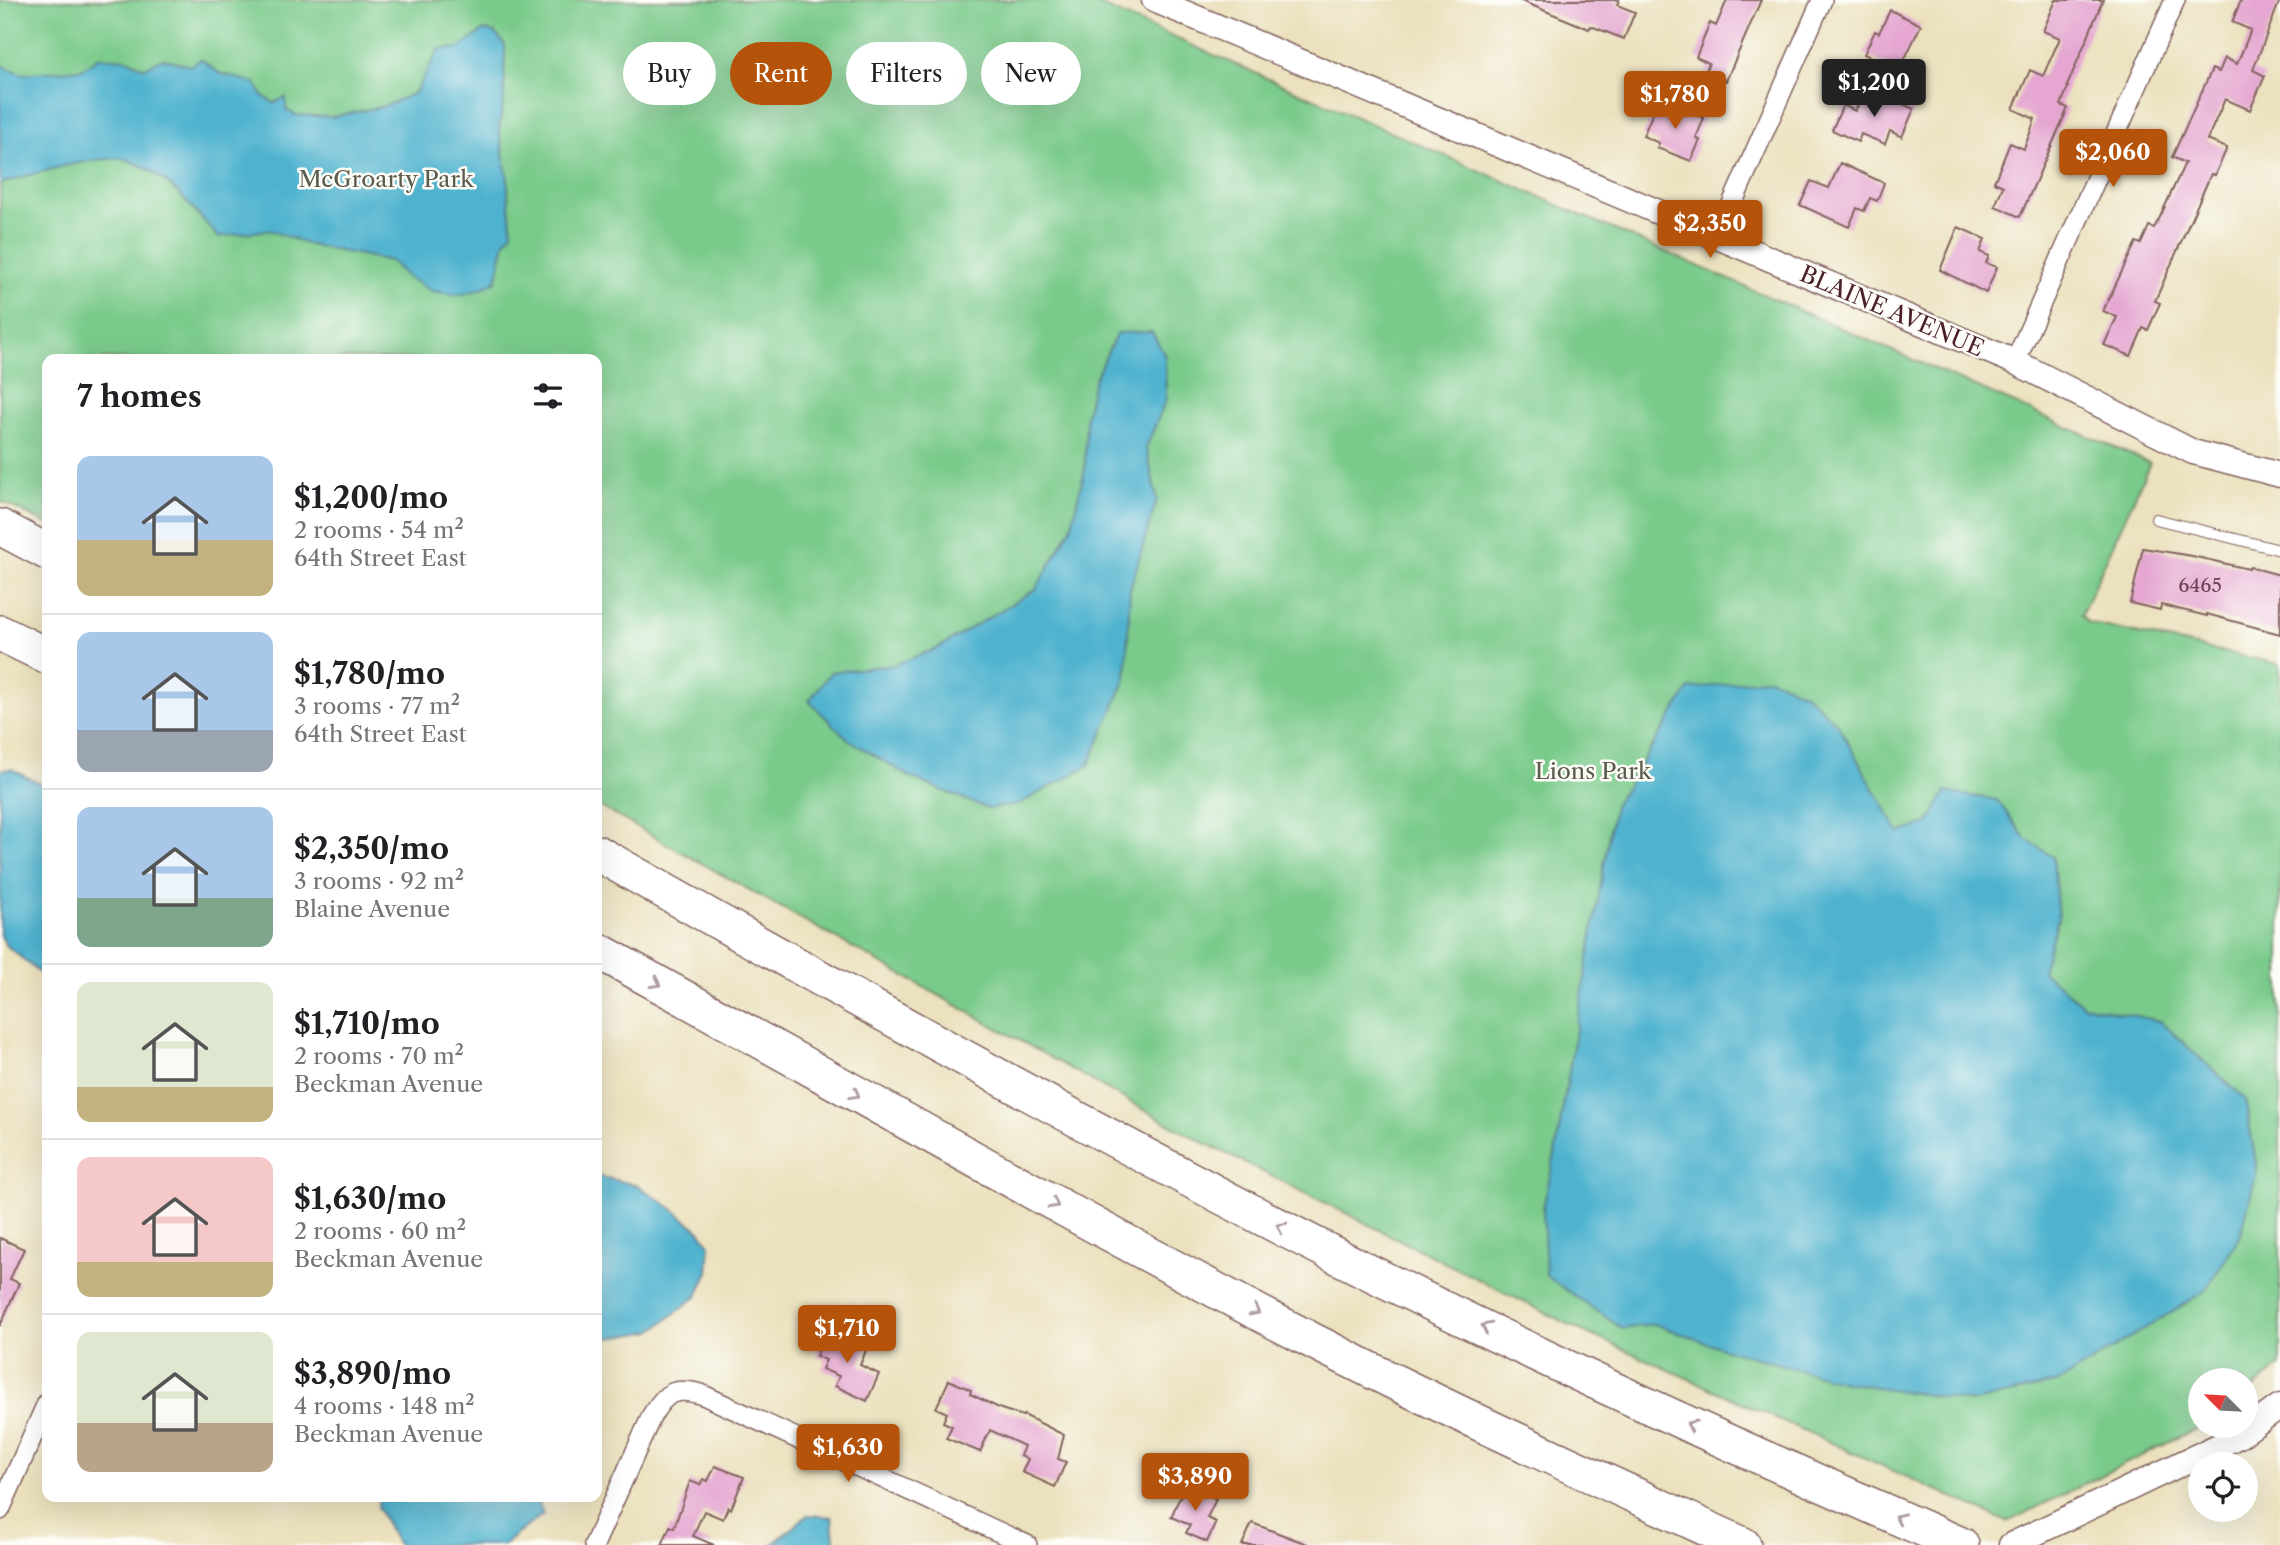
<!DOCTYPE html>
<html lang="en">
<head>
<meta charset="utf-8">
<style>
	body { margin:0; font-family:"Libre Caslon Text",serif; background:#f6f6f6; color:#202124; height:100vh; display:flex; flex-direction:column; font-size:26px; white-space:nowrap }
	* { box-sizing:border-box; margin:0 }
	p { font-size:23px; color:#757577 }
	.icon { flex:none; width:38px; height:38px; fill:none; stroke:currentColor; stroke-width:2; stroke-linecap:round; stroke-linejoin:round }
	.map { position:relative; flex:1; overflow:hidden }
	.details { position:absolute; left:42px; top:354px; width:560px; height:1148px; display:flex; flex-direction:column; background:#fff; border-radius:14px; box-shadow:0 7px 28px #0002 }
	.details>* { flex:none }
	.top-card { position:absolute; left:623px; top:42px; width:665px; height:63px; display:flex; gap:14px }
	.needle { width:46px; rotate:294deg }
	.buttons { position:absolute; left:2188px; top:1368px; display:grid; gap:14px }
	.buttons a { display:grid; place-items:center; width:70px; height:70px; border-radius:50%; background:#fff; box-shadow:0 7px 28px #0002; font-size:35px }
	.price { position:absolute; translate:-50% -60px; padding:0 16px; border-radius:7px; background:#b45309; color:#fff; font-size:23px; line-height:46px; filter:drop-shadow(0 2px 4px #0008) }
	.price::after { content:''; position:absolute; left:50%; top:42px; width:21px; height:16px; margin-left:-10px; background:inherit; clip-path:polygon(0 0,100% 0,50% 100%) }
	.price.current { background:#222; color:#fff }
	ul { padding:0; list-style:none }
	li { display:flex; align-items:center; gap:21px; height:175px; padding:0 35px }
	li+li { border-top:2px solid #e0e0e0 }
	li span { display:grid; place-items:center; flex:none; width:196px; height:140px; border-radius:14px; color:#555 }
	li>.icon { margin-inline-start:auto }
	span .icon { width:84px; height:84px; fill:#fffc; stroke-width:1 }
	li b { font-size:30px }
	h2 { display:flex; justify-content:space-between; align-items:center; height:84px; padding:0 35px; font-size:30px }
	.chip { padding:0 24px; border-radius:32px; background:#fff; box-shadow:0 7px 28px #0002; font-size:24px; line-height:63px }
	.chip.current { background:#b45309; color:#fff }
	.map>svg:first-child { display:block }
</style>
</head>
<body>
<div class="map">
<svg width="2280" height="1545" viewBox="0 0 2280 1545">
	<rect width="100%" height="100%" fill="#fdfcf7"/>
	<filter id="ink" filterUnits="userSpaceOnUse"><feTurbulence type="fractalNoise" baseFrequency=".0143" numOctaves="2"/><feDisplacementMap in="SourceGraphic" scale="14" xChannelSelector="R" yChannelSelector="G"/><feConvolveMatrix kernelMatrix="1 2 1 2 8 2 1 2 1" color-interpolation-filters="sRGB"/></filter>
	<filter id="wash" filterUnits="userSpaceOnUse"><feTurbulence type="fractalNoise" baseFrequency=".00686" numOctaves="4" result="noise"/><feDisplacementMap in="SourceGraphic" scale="28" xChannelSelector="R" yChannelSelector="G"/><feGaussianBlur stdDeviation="1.57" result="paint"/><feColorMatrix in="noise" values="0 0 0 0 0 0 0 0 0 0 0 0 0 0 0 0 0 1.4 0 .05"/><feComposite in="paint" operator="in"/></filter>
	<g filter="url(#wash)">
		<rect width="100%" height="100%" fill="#ebe1be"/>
		<polygon fill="#79ca8b" stroke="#62745b" stroke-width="2" points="0,0 1088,0 2150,463 2081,615 2088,623 2280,664 2280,1366 2245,1395 2245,1381 2200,1381 2200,1426 2202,1426 2007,1522 1578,1329 1193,1137 597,805 597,359 47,359 47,524 0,501"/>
		<g fill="#50b3cf" stroke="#4d697d" stroke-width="2">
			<path d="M484,30L495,33L505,45L504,99L499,129L508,180V195L512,232L505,242L496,281L481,289L459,295L431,291L406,276L391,261L310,245L269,230L218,237C194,209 164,172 128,160C103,153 26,176 0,184V65L23,74L82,69L99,57L127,59L145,68L162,58L190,66L201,59L219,73L255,83L263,96L274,103L286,97V110L296,115L332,117L385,106L415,93L439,49L460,48Z"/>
			<polygon points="1152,332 1165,356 1166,399 1146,448 1157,499 1130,589 1126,678 1089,765 1019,804 988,809 910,777 849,740 809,701 831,672 893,665 936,649 1036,589 1071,528 1085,469 1086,416 1094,380 1117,333"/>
			<polygon points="1769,678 1805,693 1838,725 1899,833 1929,823 1945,792 1997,800 2026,839 2053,857 2058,919 2042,971 2083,1005 2160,1021 2245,1099 2257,1170 2241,1234 2205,1291 2059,1382 1974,1402 1844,1382 1728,1350 1654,1324 1623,1329 1546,1276 1543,1208 1555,1154 1614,806 1689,689"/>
			<polygon points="11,769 47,787 47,979 6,945 0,934 0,770"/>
			<polygon points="597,1176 637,1185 670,1207 700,1231 710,1245 708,1272 697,1296 652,1331 603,1339 597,1337"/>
			<polygon points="379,1496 535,1496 543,1514 503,1545 398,1545 378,1508"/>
			<polygon points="807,1515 832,1517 834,1539 838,1545 772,1545"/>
		</g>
		<g id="blocks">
			<g fill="#e5a7d1">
				<polygon points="1519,0 1619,0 1617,5 1635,12 1624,39 1591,26 1589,29"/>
				<polygon points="1727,0 1761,0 1726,81 1705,73 1709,63 1696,57 1710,23 1716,26"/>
				<polygon points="2056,0 2103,0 2067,86 2068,87 2061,105 2068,108 2020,217 1995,206 2003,186 1994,182 2010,143 2024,149 2035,119 2013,109 2030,70 2043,76 2060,38 2043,31"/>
				<polygon points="2241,0 2280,0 2253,70 2265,76 2250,110 2225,99 2207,140 2227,148 2215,175 2211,174 2155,301 2160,303 2148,330 2143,328 2131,356 2104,345 2117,317 2103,311 2136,242 2141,244 2149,226 2154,228 2160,217 2185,163 2172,157 2212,69 2219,72 2225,58 2237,64 2251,30 2232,22"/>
				<polygon points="1890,10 1921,25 1899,71 1864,54 1875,31 1879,33"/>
				<polygon points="1876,92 1914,109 1902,137 1890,131 1885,144 1861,134 1858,142 1832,130 1843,105 1855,111 1860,101 1871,105"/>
				<polygon points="1657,103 1684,114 1685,110 1704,118 1696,138 1700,140 1691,161 1657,148 1659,143 1643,136"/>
				<polygon points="1840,163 1884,183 1877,201 1870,198 1864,211 1857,208 1849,227 1800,205 1811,181 1829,188"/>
				<polygon points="1958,227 1985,239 1980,252 1989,256 1986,263 1997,267 1986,293 1940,270"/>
				<polygon points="2143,548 2192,556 2249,569 2250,567 2280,575 2280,634 2207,614 2207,616 2161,605 2160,610 2130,603"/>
				<polygon points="0,1238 24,1249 10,1279 19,1283 0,1326"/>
				<polygon points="826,1330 867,1348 860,1365 879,1374 867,1401 835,1386 839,1376 822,1369 826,1360 816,1356"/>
				<polygon points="949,1380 971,1390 970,1394 1001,1409 1023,1416 1024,1415 1064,1435 1058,1459 1066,1462 1055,1487 1022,1472 1028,1459 1020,1456 1024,1446 990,1430 980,1452 946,1438 952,1426 943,1422 947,1413 936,1408"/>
				<polygon points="715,1466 744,1477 731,1509 728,1507 723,1519 704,1511 693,1536 714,1545 662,1545 670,1526 674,1528 690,1481 700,1485 703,1479 708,1481"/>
				<polygon points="1185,1485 1216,1499 1207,1518 1216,1522 1207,1542 1186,1533 1190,1525 1171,1517"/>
				<polygon points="1252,1523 1307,1544 1306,1545 1242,1545"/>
			</g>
		</g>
	</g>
	<g filter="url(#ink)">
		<use href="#blocks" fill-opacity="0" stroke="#82635e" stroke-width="2"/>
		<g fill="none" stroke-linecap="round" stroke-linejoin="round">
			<defs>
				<polyline id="service" points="2156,519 2280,550"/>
				<g id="minor">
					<polyline points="1717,238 1822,0"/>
					<polyline points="2015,362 2175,0"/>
					<polyline points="0,1510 47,1403"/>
					<path d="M594,1545L652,1415C666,1392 674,1387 701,1394L1027,1545"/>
				</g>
				<g id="tertiary">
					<polyline points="1154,0 2015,362 2193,452 2280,475"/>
					<polyline points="2011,1545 2239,1436 2280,1406"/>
				</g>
				<g id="motorway">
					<polyline points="0,527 47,552"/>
					<polyline points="0,633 47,656"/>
					<path d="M597,853C811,974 1026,1094 1244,1208C1478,1331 1719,1440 1961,1545"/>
					<path d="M597,950C834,1080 1069,1215 1309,1339C1451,1412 1598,1478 1743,1545"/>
				</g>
			</defs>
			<use href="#service" stroke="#82635e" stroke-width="12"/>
			<use href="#minor" stroke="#82635e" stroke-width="22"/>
			<use href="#tertiary" stroke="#82635e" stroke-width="27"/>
			<use href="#motorway" stroke="#82635e" stroke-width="38"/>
			<use href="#service" stroke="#fff" stroke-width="10"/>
			<use href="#minor" stroke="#fff" stroke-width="19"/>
			<use href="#tertiary" stroke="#fff" stroke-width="24"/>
			<use href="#motorway" stroke="#fff" stroke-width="35"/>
		</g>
		<defs><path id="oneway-chevron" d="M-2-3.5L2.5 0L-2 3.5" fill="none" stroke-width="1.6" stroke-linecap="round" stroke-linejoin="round" transform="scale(1.75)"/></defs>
		<g stroke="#ae9aa0">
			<use href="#oneway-chevron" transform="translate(656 983) rotate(29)"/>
			<use href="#oneway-chevron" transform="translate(855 1094) rotate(29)"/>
			<use href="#oneway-chevron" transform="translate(1054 1204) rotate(29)"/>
			<use href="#oneway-chevron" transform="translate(1281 1227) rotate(-154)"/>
			<use href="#oneway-chevron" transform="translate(1255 1311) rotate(28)"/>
			<use href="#oneway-chevron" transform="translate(1486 1327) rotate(-154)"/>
			<use href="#oneway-chevron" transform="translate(1691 1425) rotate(-156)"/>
			<use href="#oneway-chevron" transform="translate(1899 1518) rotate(-156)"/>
		</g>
	</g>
	<g text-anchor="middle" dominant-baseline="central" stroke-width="5" stroke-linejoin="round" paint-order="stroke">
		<g font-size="19" fill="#714154">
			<text x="2200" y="585">6465</text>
		</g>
		<g font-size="23" fill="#5a5b4d" stroke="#fdfcf7">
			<text x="386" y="179">McGroarty Park</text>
			<text x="1593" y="771">Lions Park</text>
		</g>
		<g font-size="23" fill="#4a1f2b" stroke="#fdfcf7">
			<text transform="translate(1892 311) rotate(23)">BLAINE AVENUE</text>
		</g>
	</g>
</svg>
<div class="buttons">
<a><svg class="needle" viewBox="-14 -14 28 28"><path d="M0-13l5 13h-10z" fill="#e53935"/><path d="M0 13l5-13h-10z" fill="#757577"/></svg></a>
<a><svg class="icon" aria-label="locate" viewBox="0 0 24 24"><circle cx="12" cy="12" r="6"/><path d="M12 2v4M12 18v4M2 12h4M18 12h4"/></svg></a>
</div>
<b class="price current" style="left:1874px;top:119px">$1,200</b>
<b class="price" style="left:1675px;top:131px">$1,780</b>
<b class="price" style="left:2113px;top:189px">$2,060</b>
<b class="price" style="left:1710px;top:260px">$2,350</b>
<b class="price" style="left:847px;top:1365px">$1,710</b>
<b class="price" style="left:848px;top:1484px">$1,630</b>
<b class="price" style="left:1195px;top:1513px">$3,890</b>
<div class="top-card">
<a class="chip">Buy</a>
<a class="chip current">Rent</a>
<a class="chip">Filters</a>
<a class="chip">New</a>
</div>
<section class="details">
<h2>7 homes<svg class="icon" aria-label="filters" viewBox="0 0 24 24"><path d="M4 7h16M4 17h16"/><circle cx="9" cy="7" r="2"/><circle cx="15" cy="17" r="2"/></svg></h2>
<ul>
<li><span style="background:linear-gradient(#a9c7e8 60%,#c2b280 0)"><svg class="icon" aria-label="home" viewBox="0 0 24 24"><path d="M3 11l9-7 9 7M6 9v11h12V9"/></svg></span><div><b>$1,200/mo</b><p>2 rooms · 54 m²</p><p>64th Street East</p></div></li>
<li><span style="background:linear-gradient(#a9c7e8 70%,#9aa5b1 0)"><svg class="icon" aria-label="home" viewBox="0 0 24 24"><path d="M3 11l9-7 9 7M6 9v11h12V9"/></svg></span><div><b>$1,780/mo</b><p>3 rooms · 77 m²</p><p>64th Street East</p></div></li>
<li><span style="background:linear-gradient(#a9c7e8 65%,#7fa58c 0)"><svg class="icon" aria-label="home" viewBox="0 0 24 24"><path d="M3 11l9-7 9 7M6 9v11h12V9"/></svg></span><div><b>$2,350/mo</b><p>3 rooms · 92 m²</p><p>Blaine Avenue</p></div></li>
<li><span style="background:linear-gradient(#dfe7d0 75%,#c2b280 0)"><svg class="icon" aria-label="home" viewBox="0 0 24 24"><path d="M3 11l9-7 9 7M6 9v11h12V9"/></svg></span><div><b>$1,710/mo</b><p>2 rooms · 70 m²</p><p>Beckman Avenue</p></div></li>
<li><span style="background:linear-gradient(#f6c9c9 75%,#c2b280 0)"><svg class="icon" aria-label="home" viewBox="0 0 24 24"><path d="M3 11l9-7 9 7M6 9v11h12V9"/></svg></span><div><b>$1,630/mo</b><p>2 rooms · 60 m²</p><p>Beckman Avenue</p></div></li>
<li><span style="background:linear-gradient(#dfe7d0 65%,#b9a48a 0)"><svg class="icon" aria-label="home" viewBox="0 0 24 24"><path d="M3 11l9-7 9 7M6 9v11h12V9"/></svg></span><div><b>$3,890/mo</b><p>4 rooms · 148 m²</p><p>Beckman Avenue</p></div></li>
</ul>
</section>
</div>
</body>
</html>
